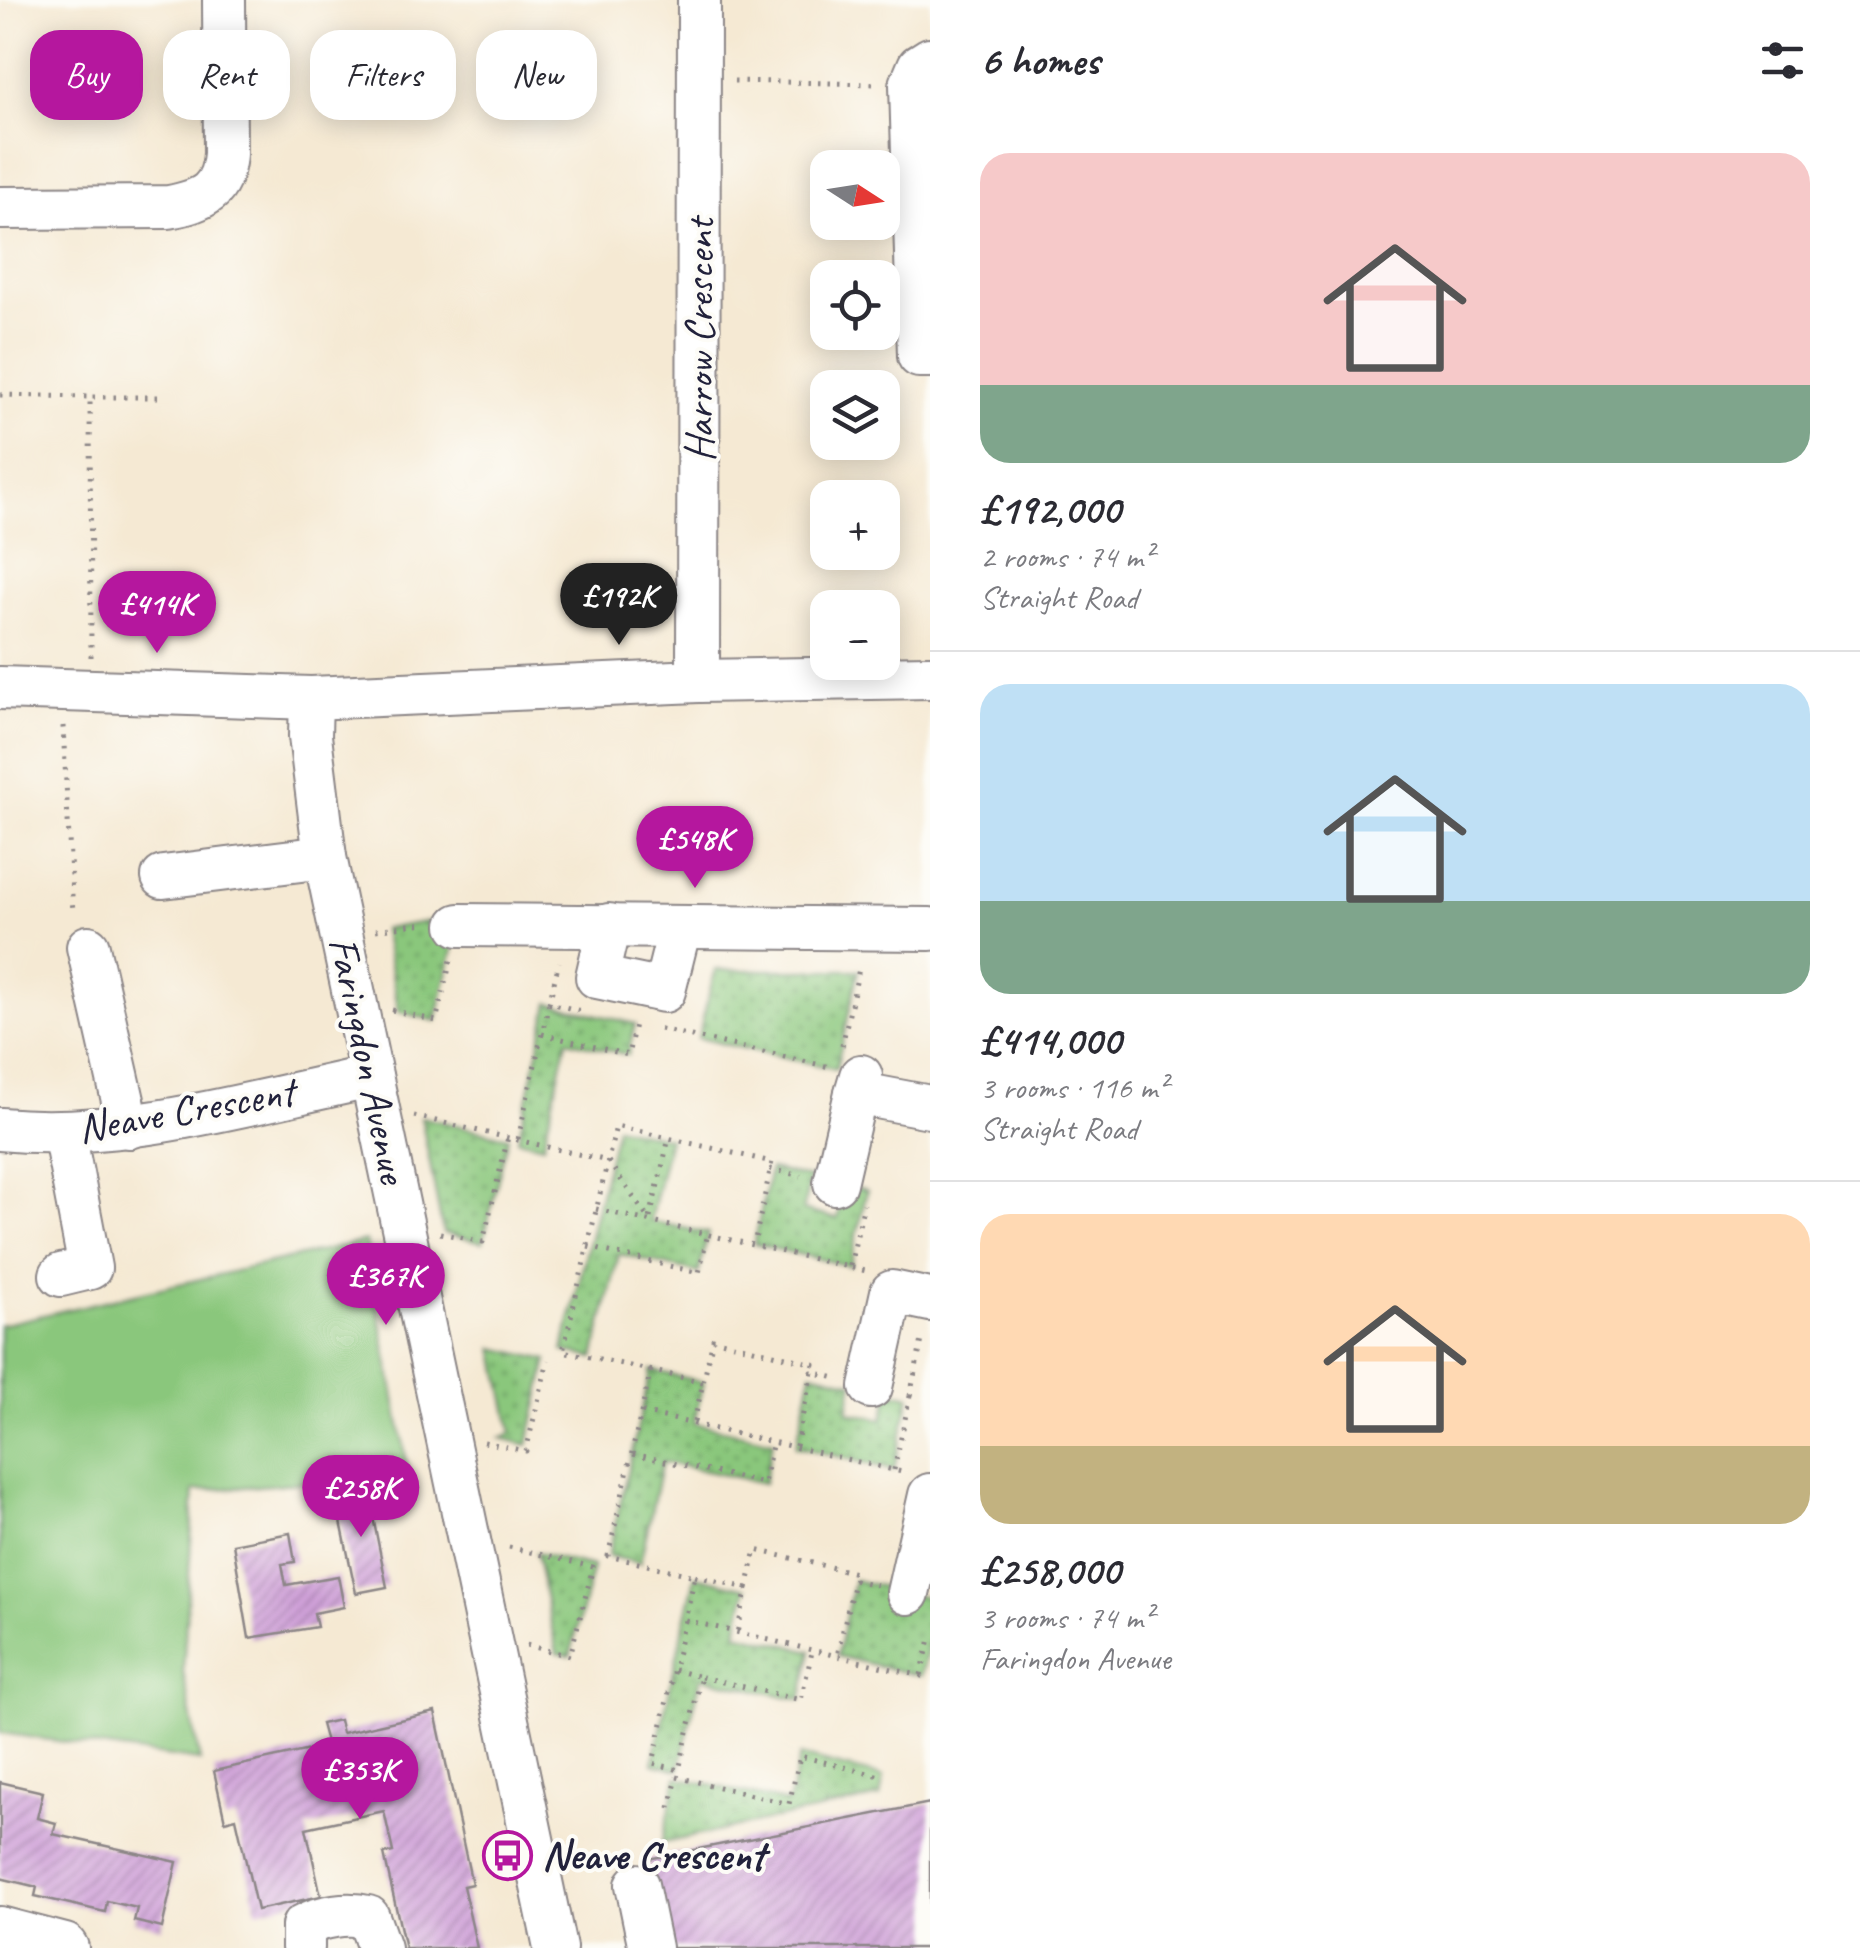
<!DOCTYPE html>
<html lang="en">
<head>
<meta charset="utf-8">
<style>
	body { margin:0; font-family:Caveat,sans-serif; background:#f7f7f7; color:#2b2b33; height:100vh; display:flex; flex-direction:column; font-size:38px; white-space:nowrap }
	* { box-sizing:border-box; margin:0 }
	p { font-size:32px; color:#7c7c81 }
	.icon { flex:none; width:55px; height:55px; fill:none; stroke:currentColor; stroke-width:2; stroke-linecap:round; stroke-linejoin:round }
	.map { position:relative; flex:1; overflow:hidden }
	.sheet { display:flex; flex-direction:column; background:#fff; width:930px }
	.sheet>* { flex:none }
	.guide { position:absolute; left:30px; top:30px; width:750px; height:90px; display:flex; gap:20px }
	.needle { width:65px; rotate:102deg }
	.buttons { position:absolute; left:810px; top:150px; display:grid; gap:20px }
	.buttons a { display:grid; place-items:center; width:90px; height:90px; border-radius:20px; background:#fff; box-shadow:0 5px 25px #0003; font-size:50px }
	.price { position:absolute; translate:-50% -85px; padding:0 22px; border-radius:35px; background:#b5179e; color:#fff; font-size:32px; line-height:65px; filter:drop-shadow(0 2px 5px #0008) }
	.price::after { content:''; position:absolute; left:50%; top:60px; width:30px; height:22px; margin-left:-15px; background:inherit; clip-path:polygon(0 0,100% 0,50% 100%) }
	.price.on { background:#222; color:#fff }
	ul { padding:0; list-style:none }
	li { display:grid; align-content:center; gap:20px; height:530px; padding:0 50px }
	li+li { border-top:2px solid #e1e1e2 }
	li span { display:grid; place-items:center; height:310px; border-radius:30px; color:#555 }
	li>.icon { margin-inline-start:auto }
	span .icon { width:180px; height:180px; fill:#fffc; stroke-width:1 }
	li b { font-size:42px }
	h2 { display:flex; justify-content:space-between; align-items:center; height:120px; padding:0 50px; font-size:42px }
	.chip { padding:0 35px; border-radius:30px; background:#fff; box-shadow:0 5px 25px #0003; font-size:35px; line-height:90px }
	.chip.on { background:#b5179e; color:#fff }
	main { display:flex; flex:1; min-height:0 }
	.map>svg:first-child { display:block }
</style>
</head>
<body>
<main>
<div class="map">
<svg width="930" height="1948" viewBox="0 0 930 1948">
	<defs>
		<pattern id="grass-dots" width="8" height="8" patternUnits="userSpaceOnUse" patternTransform="scale(2.5)"><rect width="8" height="8" fill="#8ac77c"/><path d="M2 2h.1M6 6h.1" fill="none" stroke="#70a167" stroke-width="1.8" stroke-linecap="round"/></pattern>
		<pattern id="building-hatch" width="6" height="6" patternUnits="userSpaceOnUse" patternTransform="scale(2.5)"><rect width="6" height="6" fill="#cfa0d8"/><path d="M-1 1l2-2M0 6l6-6M5 7l2-2" fill="none" stroke="#a882b0"/></pattern>
	</defs>
	<rect width="100%" height="100%" fill="#fdfcf7"/>
	<filter id="ink" filterUnits="userSpaceOnUse"><feTurbulence type="fractalNoise" baseFrequency=".01" numOctaves="2"/><feDisplacementMap in="SourceGraphic" scale="20" xChannelSelector="R" yChannelSelector="G"/><feConvolveMatrix kernelMatrix="1 2 1 2 8 2 1 2 1" color-interpolation-filters="sRGB"/></filter>
	<filter id="wash" filterUnits="userSpaceOnUse"><feTurbulence type="fractalNoise" baseFrequency=".0048" numOctaves="4" result="noise"/><feDisplacementMap in="SourceGraphic" scale="40" xChannelSelector="R" yChannelSelector="G"/><feGaussianBlur stdDeviation="2.25" result="paint"/><feColorMatrix in="noise" values="0 0 0 0 0 0 0 0 0 0 0 0 0 0 0 0 0 1.4 0 .05"/><feComposite in="paint" operator="in"/></filter>
	<g filter="url(#wash)">
		<rect width="100%" height="100%" fill="#f5e9d3"/>
		<g fill="url(#grass-dots)" stroke="#56745c" stroke-width="2.5">
			<polygon points="455,917 459,925 436,1021 399,1012 383,929"/>
			<polygon points="715,970 859,970 836,1069 698,1038"/>
			<polygon points="549,1003 635,1024 628,1055 567,1040 543,1145 518,1139"/>
			<polygon points="421,1117 508,1137 483,1242 443,1233"/>
			<polygon points="616,1126 669,1138 650,1221 708,1233 699,1273 619,1254 594,1358 563,1351"/>
			<polygon points="770,1169 810,1178 803,1210 837,1219 845,1185 867,1191 850,1266 754,1244"/>
			<polygon points="494,1348 548,1360 528,1445 501,1438 512,1433"/>
			<polygon points="651,1370 703,1382 694,1423 773,1441 764,1483 662,1462 640,1563 608,1556"/>
			<polygon points="812,1372 853,1382 848,1412 883,1419 890,1391 910,1396 894,1470 796,1446"/>
			<polygon points="536,1553 593,1567 570,1656 557,1653"/>
			<polygon points="695,1576 747,1588 737,1633 812,1651 801,1700 701,1677 679,1770 653,1763"/>
			<polygon points="854,1580 930,1598 930,1639 921,1676 837,1656"/>
			<polygon points="800,1756 884,1777 880,1797 662,1843 677,1777 788,1803"/>
		</g>
		<polygon fill="#8ac77c" stroke="#56745c" stroke-width="2.5" points="366,1241 409,1474 194,1491 183,1672 200,1761 0,1733 0,1325"/>
		<g id="blocks">
			<g fill="url(#building-hatch)">
				<polygon points="367,1487 387,1587 356,1593 335,1493"/>
				<polygon points="290,1533 295,1562 282,1564 286,1585 338,1576 344,1607 314,1613 317,1627 249,1638 233,1544"/>
				<polygon points="435,1712 472,1884 463,1886 477,1948 405,1948 384,1854 393,1852 384,1811 306,1828 321,1896 257,1910 236,1818 225,1821 214,1771 327,1746 321,1724 339,1720 342,1733"/>
				<polygon points="0,1782 43,1792 37,1818 56,1823 53,1834 177,1862 162,1928 134,1921 137,1908 107,1901 105,1912 35,1896 37,1887 0,1878"/>
				<polygon points="930,1803 930,1948 665,1948 648,1859"/>
			</g>
		</g>
	</g>
	<g filter="url(#ink)">
		<use href="#blocks" fill-opacity="0" stroke="#8c8687" stroke-width="2.5"/>
		<g fill="none" stroke-linecap="round" stroke-linejoin="round">
			<defs>
				<g id="minor">
					<polyline points="930,59 919,66 911,85 919,356 930,356"/>
					<path d="M0,208L169,207C204,200 222,192 225,154L224,0"/>
					<polyline points="698,681 699,0"/>
					<polyline points="0,688 311,698 698,681 930,677"/>
					<polyline points="311,698 310,736 325,857 555,1948"/>
					<polyline points="163,877 325,857"/>
					<polyline points="459,925 930,929"/>
					<polyline points="609,925 597,977 664,991 680,927"/>
					<polyline points="88,947 129,1127"/>
					<polyline points="861,1076 856,1093 930,1107"/>
					<path d="M0,1129C125,1141 249,1102 371,1077"/>
					<polyline points="835,1183 856,1093"/>
					<polyline points="61,1275 90,1268 64,1132"/>
					<polyline points="871,1387 892,1292 930,1300"/>
					<polyline points="908,1593 930,1495"/>
					<polyline points="637,1885 650,1948"/>
					<polyline points="0,1928 65,1945 67,1948"/>
					<path d="M303,1948V1926C322,1916 347,1912 368,1917L379,1948"/>
				</g>
			</defs>
			<use href="#minor" stroke="#8c8687" stroke-width="46"/>
			<g stroke="#8c8687" stroke-width="5" stroke-dasharray="2.5 8" stroke-linecap="butt">
				<polyline points="734,81 878,84"/>
				<polyline points="0,395 90,397"/>
				<polyline points="91,657 90,397 161,397"/>
				<polyline points="63,726 73,914"/>
				<polyline points="376,930 424,923"/>
				<polyline points="549,1003 559,962"/>
				<polyline points="392,1010 436,1021 451,960"/>
				<polyline points="660,1029 830,1067"/>
				<polyline points="542,1034 628,1055 635,1024"/>
				<polyline points="842,1046 860,964"/>
				<polyline points="414,1116 608,1161 650,1221"/>
				<polyline points="518,1139 549,1003 581,1011"/>
				<polyline points="770,1169 801,1176"/>
				<polyline points="596,1209 866,1271"/>
				<polyline points="650,1218 669,1138"/>
				<polyline points="440,1233 483,1242 508,1137"/>
				<polyline points="588,1247 699,1273 708,1233"/>
				<polyline points="850,1266 864,1204"/>
				<polyline points="651,1370 608,1556 695,1576 685,1620 930,1678"/>
				<polyline points="703,1382 563,1351 616,1126 772,1162 754,1244"/>
				<polyline points="910,1396 923,1335"/>
				<polyline points="642,1412 902,1472"/>
				<polyline points="694,1422 713,1339 814,1364 812,1372"/>
				<polyline points="484,1442 526,1451 548,1360"/>
				<polyline points="796,1446 812,1372 836,1378"/>
				<polyline points="633,1454 764,1483 773,1441"/>
				<polyline points="894,1470 910,1396 904,1395"/>
				<polyline points="509,1547 593,1567 570,1656 526,1645"/>
				<polyline points="695,1576 747,1588 737,1633"/>
				<polyline points="854,1580 876,1585"/>
				<polyline points="747,1588 756,1550 856,1573 837,1656"/>
				<polyline points="674,1670 701,1677 679,1770 653,1763 685,1620"/>
				<polyline points="921,1675 930,1639"/>
				<polyline points="701,1677 801,1700 812,1652"/>
				<polyline points="677,1777 789,1804 800,1756 884,1777"/>
				<polyline points="670,1808 677,1777"/>
			</g>
			<use href="#minor" stroke="#fff" stroke-width="42"/>
		</g>
	</g>
	<defs>
		<symbol id="bus-ring" viewBox="-11 -11 22 22"><circle r="9.5" fill="#fdfcf7" stroke="#b5179e" stroke-width="1.5"/><path d="M-5-6H5V4H4V6H2V4H-2V6H-4V4H-5ZM-3.5-4V0h7V-4ZM-3.5 1.2v1.5H-2V1.2ZM2 1.2v1.5H3.5V1.2Z" fill="#b5179e"/></symbol>
	</defs>
	<g fill-rule="evenodd">
		<use href="#bus-ring" x="480" y="1828" width="55" height="55"/>
	</g>
	<g text-anchor="middle" dominant-baseline="central" stroke-width="8" stroke-linejoin="round" paint-order="stroke">
		<g font-size="42" fill="#22223b" stroke="#fdfcf7">
			<text transform="translate(699 340) rotate(-90)">Harrow Crescent</text>
			<text transform="translate(368 1060) rotate(78)">Faringdon Avenue</text>
			<text transform="translate(186 1110) rotate(-10)">Neave Crescent</text>
		</g>
		<g font-size="42" font-weight="bold" fill="#22223b" stroke="#fdfcf7" text-anchor="start">
			<text x="542" y="1855">Neave Crescent</text>
		</g>
	</g>
</svg>
<div class="buttons">
<a><svg class="needle" viewBox="-14 -14 28 28"><path d="M0-13l5 13h-10z" fill="#e53935"/><path d="M0 13l5-13h-10z" fill="#7c7c81"/></svg></a>
<a><svg class="icon" aria-label="locate" viewBox="0 0 24 24"><circle cx="12" cy="12" r="6"/><path d="M12 2v4M12 18v4M2 12h4M18 12h4"/></svg></a>
<a><svg class="icon" aria-label="layers" viewBox="0 0 24 24"><path d="M12 4l9 5-9 5-9-5zM3 14l9 5 9-5"/></svg></a>
<a>+</a>
<a>−</a>
</div>
<b class="price on" style="left:619px;top:648px">£192K</b>
<b class="price" style="left:157px;top:656px">£414K</b>
<b class="price" style="left:695px;top:891px">£548K</b>
<b class="price" style="left:386px;top:1328px">£367K</b>
<b class="price" style="left:361px;top:1540px">£258K</b>
<b class="price" style="left:360px;top:1822px">£353K</b>
<div class="guide">
<a class="chip on">Buy</a>
<a class="chip">Rent</a>
<a class="chip">Filters</a>
<a class="chip">New</a>
</div>
</div>
<section class="sheet">
<h2>6 homes<svg class="icon" aria-label="filters" viewBox="0 0 24 24"><path d="M4 7h16M4 17h16"/><circle cx="9" cy="7" r="2"/><circle cx="15" cy="17" r="2"/></svg></h2>
<ul>
<li><span style="background:linear-gradient(#f6c9c9 75%,#7fa58c 0)"><svg class="icon" aria-label="home" viewBox="0 0 24 24"><path d="M3 11l9-7 9 7M6 9v11h12V9"/></svg></span><div><b>£192,000</b><p>2 rooms · 74 m²</p><p>Straight Road</p></div></li>
<li><span style="background:linear-gradient(#bfe0f5 70%,#7fa58c 0)"><svg class="icon" aria-label="home" viewBox="0 0 24 24"><path d="M3 11l9-7 9 7M6 9v11h12V9"/></svg></span><div><b>£414,000</b><p>3 rooms · 116 m²</p><p>Straight Road</p></div></li>
<li><span style="background:linear-gradient(#ffd9b3 75%,#c2b280 0)"><svg class="icon" aria-label="home" viewBox="0 0 24 24"><path d="M3 11l9-7 9 7M6 9v11h12V9"/></svg></span><div><b>£258,000</b><p>3 rooms · 74 m²</p><p>Faringdon Avenue</p></div></li>
</ul>
</section>
</main>
</body>
</html>
